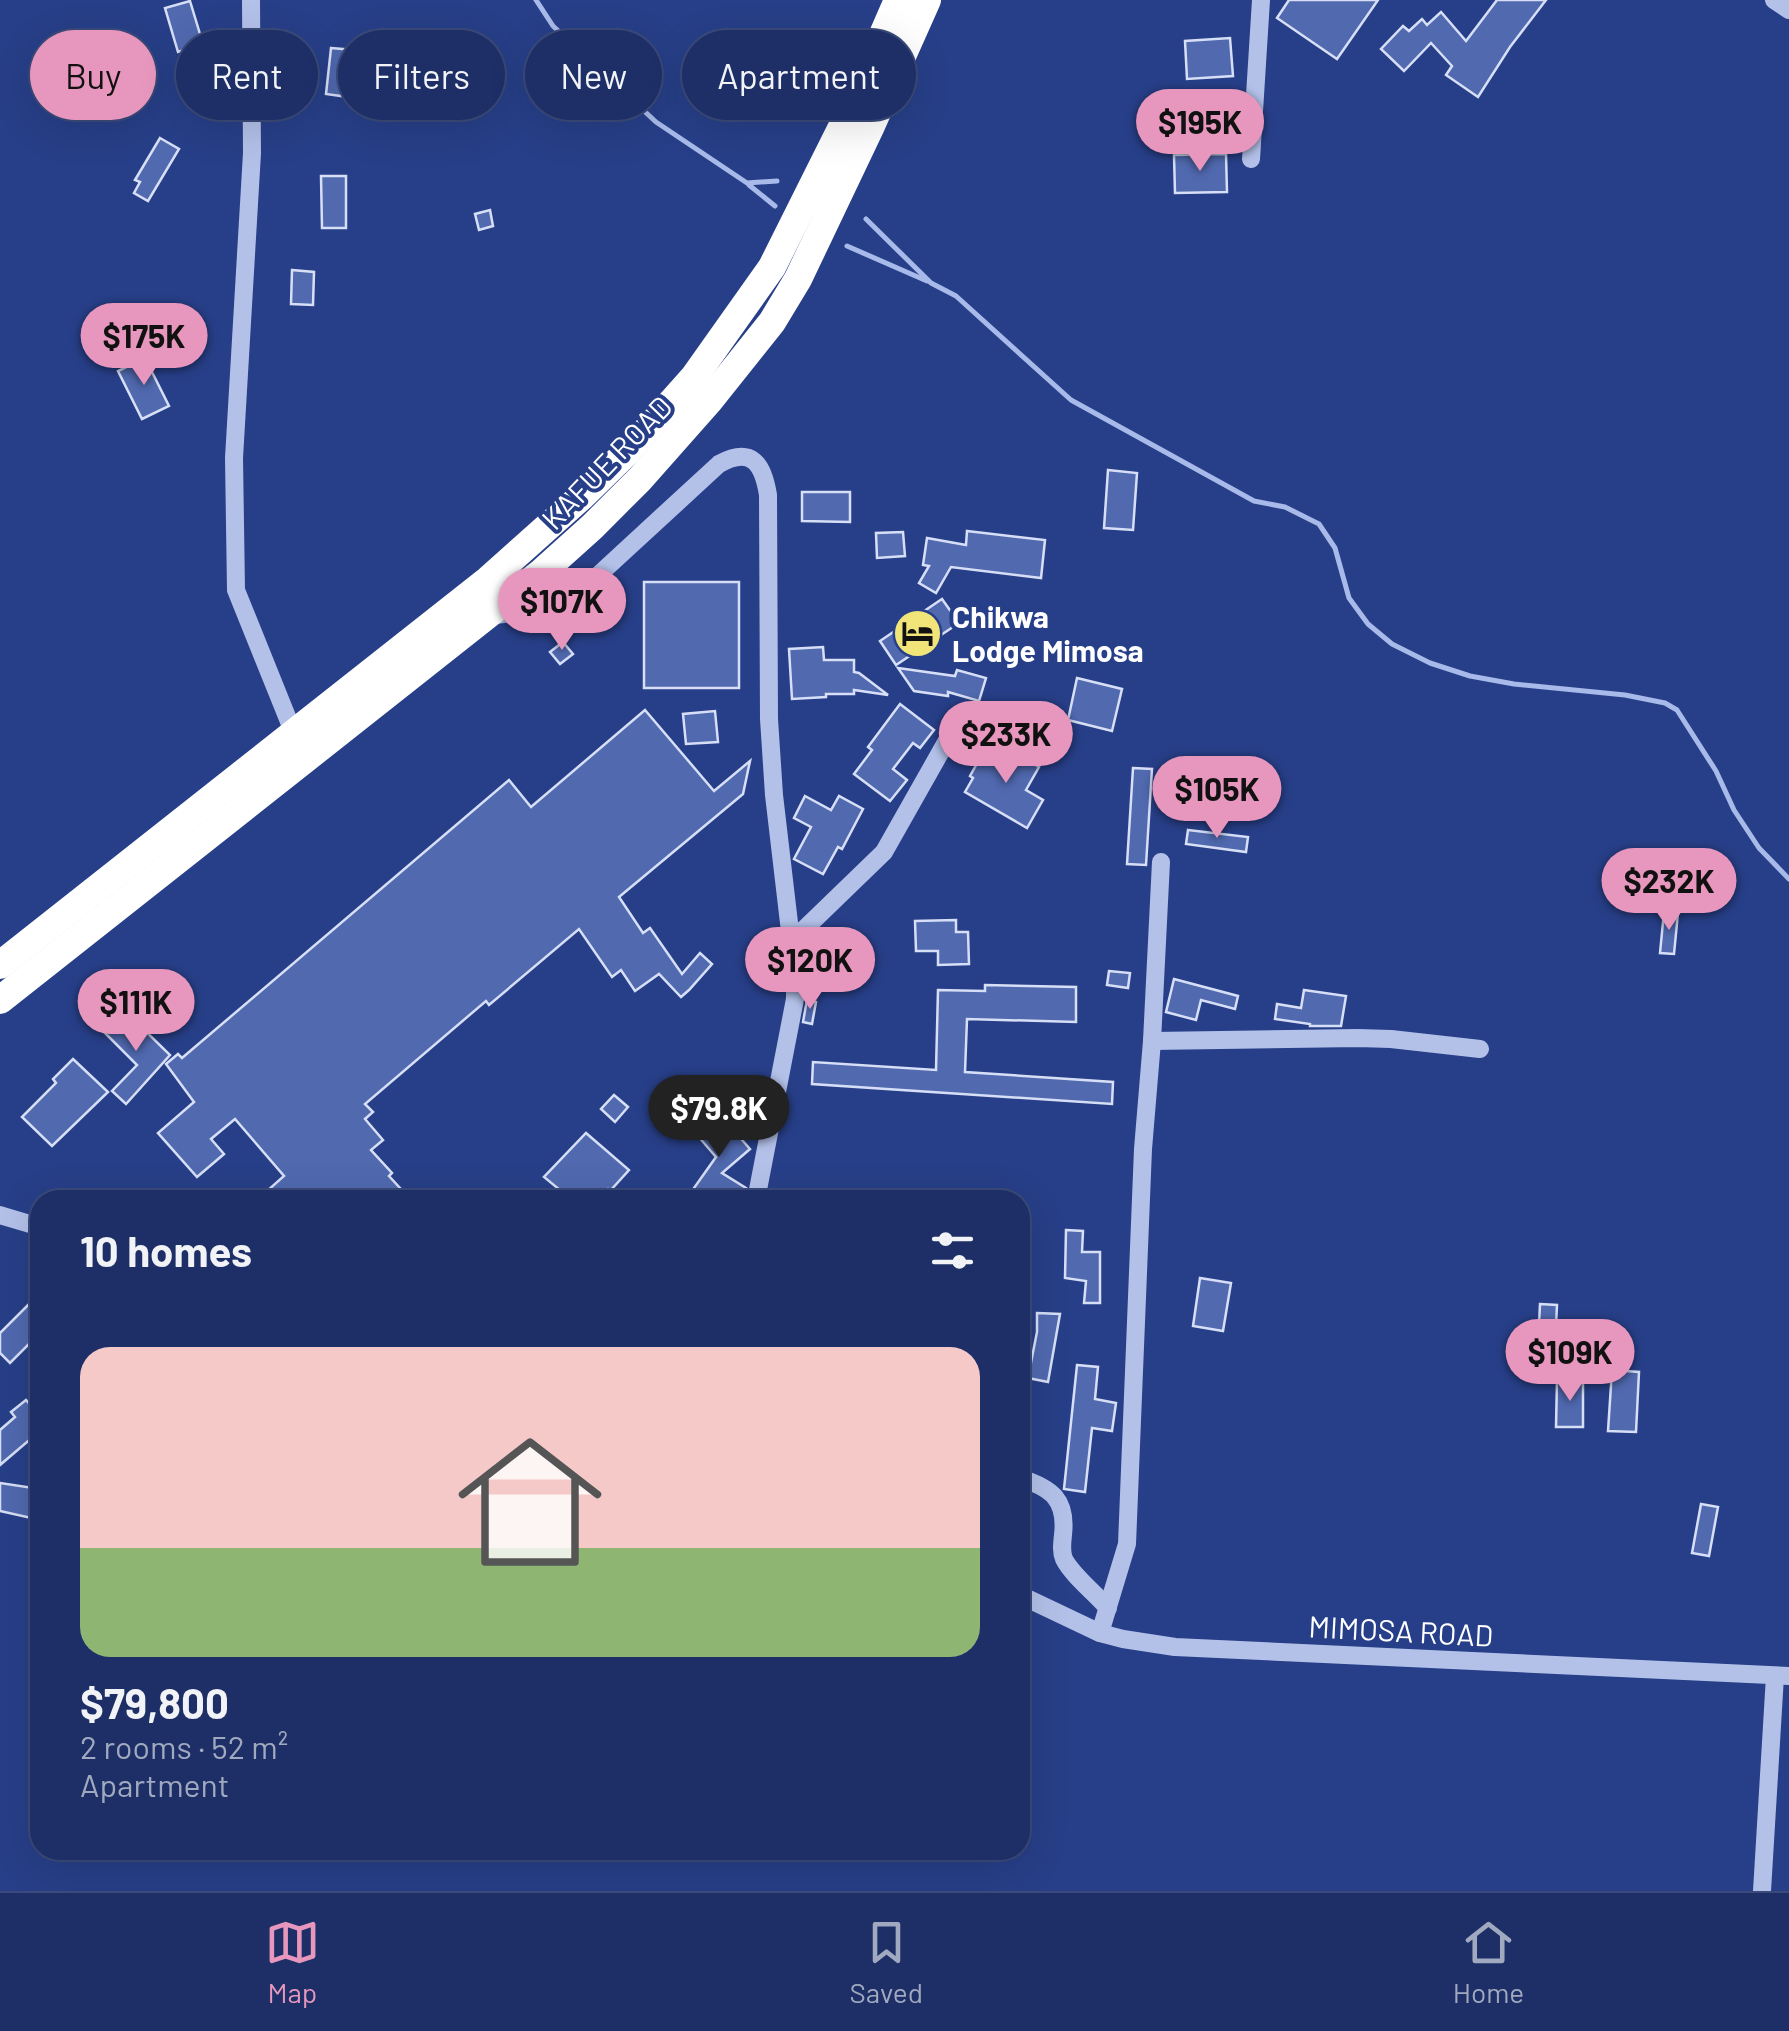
<!DOCTYPE html>
<html lang="en">
<head>
<meta charset="utf-8">
<style>
	body { margin:0; font-family:Barlow,sans-serif; background:#25376c; color:#f1f3f6; height:100vh; display:flex; flex-direction:column; font-size:38px; white-space:nowrap }
	* { box-sizing:border-box; margin:0 }
	p { font-size:32px; color:#a0a9bf }
	.icon { flex:none; width:55px; height:55px; fill:none; stroke:currentColor; stroke-width:2; stroke-linecap:round; stroke-linejoin:round }
	.map { position:relative; flex:1; overflow:hidden }
	.panel { position:absolute; left:30px; top:1190px; width:1000px; height:670px; display:flex; flex-direction:column; background:#1d2f66; border-radius:30px; box-shadow:0 10px 40px #0002,0 0 0 2px #3b4a7a }
	.panel>* { flex:none }
	.hud { position:absolute; left:30px; top:30px; width:1000px; height:90px; display:flex; gap:20px }
	.price { position:absolute; translate:-50% -85px; padding:0 22px; border-radius:35px; background:#e797bd; color:#111; font-size:32px; line-height:65px; filter:drop-shadow(0 2px 5px #0008) }
	.price::after { content:''; position:absolute; left:50%; top:60px; width:30px; height:22px; margin-left:-15px; background:inherit; clip-path:polygon(0 0,100% 0,50% 100%) }
	.price.selected { background:#222; color:#fff }
	ul { padding:0; list-style:none }
	li { display:grid; align-content:center; gap:20px; height:530px; padding:0 50px }
	li span { display:grid; place-items:center; height:310px; border-radius:30px; color:#555 }
	li>.icon { margin-inline-start:auto }
	span .icon { width:180px; height:180px; fill:#fffc; stroke-width:1 }
	li b { font-size:42px }
	h2 { display:flex; justify-content:space-between; align-items:center; height:120px; padding:0 50px; font-size:42px }
	.pill { padding:0 35px; border-radius:45px; background:#1d2f66; box-shadow:0 10px 40px #0002,0 0 0 2px #3b4a7a; font-size:35px; line-height:90px }
	.pill.selected { background:#e797bd; color:#111 }
	.menu { display:flex; justify-content:space-around; align-items:center; height:140px; border-top:2px solid #3b4a7a; background:#1d2f66; font-size:28px; color:#a0a9bf }
	.menu a { display:grid; justify-items:center; gap:5px }
	.menu .selected { color:#e797bd }
	.map>svg:first-child { display:block }
</style>
</head>
<body>
<div class="map">
<svg width="1789" height="1891" viewBox="0 0 1789 1891">
	<rect width="100%" height="100%" fill="#273f88"/>
	<g fill="none" stroke-linecap="round" stroke-linejoin="round">
		<g stroke="#a8bae9" stroke-width="5">
			<polyline points="536,0 553,26 656,122 747,183 777,181"/>
			<polyline points="749,185 775,206"/>
			<polyline points="866,219 931,283 956,296 1071,400 1254,501 1285,507 1319,524 1335,548 1349,598 1368,624 1392,644 1430,663 1470,676 1514,684 1625,695 1665,703 1677,710 1716,771 1734,810 1759,848 1789,879"/>
			<polyline points="847,246 927,281"/>
		</g>
	</g>
	<g fill="#5069af" stroke="#d7dff7" stroke-width="2.5">
		<polygon points="1289,0 1378,0 1337,59 1277,18"/>
		<polygon points="1497,0 1546,0 1510,47 1478,97 1446,75 1452,66 1431,43 1404,71 1381,49 1403,26 1409,31 1422,19 1427,25 1441,12 1466,41"/>
		<polygon points="190,1 203,44 178,52 165,8"/>
		<polygon points="1230,38 1233,76 1187,79 1185,41"/>
		<polygon points="331,48 354,50 348,97 326,94"/>
		<polygon points="160,138 179,149 148,201 134,193 140,182 135,180"/>
		<polygon points="1226,154 1227,192 1175,193 1174,155"/>
		<polygon points="321,176 346,176 346,228 322,228"/>
		<polygon points="490,210 493,226 479,230 475,214"/>
		<polygon points="292,270 314,272 313,305 291,304"/>
		<polygon points="145,358 169,406 142,419 118,371"/>
		<polygon points="1108,470 1137,473 1133,530 1104,528"/>
		<polygon points="802,492 850,492 850,522 802,521"/>
		<polygon points="967,531 1045,540 1041,578 951,567 936,593 919,583 929,566 923,565 927,538 966,545"/>
		<polygon points="903,532 905,556 877,558 876,533"/>
		<rect x="644" y="582" width="95" height="106"/>
		<polygon points="942,599 959,623 896,665 880,641"/>
		<polygon points="563,642 573,654 560,664 550,652"/>
		<polygon points="823,647 824,660 854,660 854,672 859,673 888,695 854,690 854,694 826,694 826,697 792,699 789,649"/>
		<polygon points="898,668 955,676 957,670 986,678 979,701 948,692 948,696 914,691"/>
		<polygon points="1077,678 1122,689 1112,731 1068,720"/>
		<polygon points="900,704 934,730 920,748 913,743 893,769 907,780 890,801 854,774 872,750 868,747"/>
		<polygon points="645,710 714,791 750,761 743,794 619,897 643,933 650,928 682,974 700,953 712,964 689,990 681,997 659,974 635,991 621,970 612,977 579,929 489,1005 486,1001 365,1104 373,1112 365,1119 383,1140 371,1150 392,1173 389,1176 411,1200 310,1200 303,1192 293,1200 257,1200 284,1176 235,1119 211,1139 224,1154 197,1177 158,1133 194,1102 166,1064 178,1054 182,1058 509,780 531,807"/>
		<polygon points="715,711 718,742 686,744 683,714"/>
		<polygon points="984,751 1004,762 1011,751 1039,767 1026,790 1043,800 1027,828 965,792 973,778 970,776"/>
		<polygon points="1133,768 1152,769 1146,865 1127,864"/>
		<polygon points="1212,772 1239,776 1237,787 1253,790 1251,805 1190,796 1192,781 1210,783"/>
		<polygon points="805,796 831,810 839,796 863,809 842,849 838,847 823,874 794,859 811,827 794,818"/>
		<polygon points="1188,830 1248,837 1246,852 1186,844"/>
		<polygon points="1664,912 1678,913 1674,954 1660,953"/>
		<polygon points="956,920 956,932 968,932 969,964 938,965 938,951 916,951 915,921"/>
		<polygon points="1109,971 1130,973 1128,988 1107,985"/>
		<polygon points="1174,979 1238,996 1235,1009 1201,1000 1196,1020 1166,1012"/>
		<polygon points="985,985 1076,987 1076,1022 967,1019 965,1072 1113,1082 1112,1104 812,1084 813,1062 936,1070 938,990 985,991"/>
		<polygon points="1304,990 1346,996 1341,1026 1310,1026 1310,1024 1275,1019 1277,1004 1301,1008"/>
		<polygon points="807,1000 816,1002 812,1024 803,1022"/>
		<polygon points="125,1011 170,1055 126,1104 112,1091 137,1065 104,1032"/>
		<polygon points="73,1059 108,1092 52,1146 22,1117 56,1083 53,1079"/>
		<polygon points="614,1095 628,1107 615,1122 601,1109"/>
		<polygon points="715,1109 750,1149 722,1173 746,1188 741,1200 690,1200 691,1197 689,1195 716,1157 692,1129"/>
		<polygon points="586,1133 629,1170 610,1191 608,1189 599,1200 572,1200 544,1177"/>
		<polygon points="1066,1230 1083,1231 1082,1252 1100,1252 1100,1303 1084,1303 1086,1281 1065,1278"/>
		<polygon points="1200,1278 1231,1283 1223,1331 1193,1326"/>
		<polygon points="40,1293 40,1333 10,1363 0,1353 0,1333"/>
		<polygon points="1540,1304 1557,1305 1556,1326 1539,1325"/>
		<polygon points="1037,1313 1060,1314 1048,1382 1028,1378 1037,1332"/>
		<polygon points="1077,1365 1098,1367 1095,1399 1116,1403 1112,1431 1092,1428 1085,1492 1064,1489"/>
		<polygon points="1612,1370 1639,1372 1636,1432 1608,1431"/>
		<polygon points="1557,1380 1583,1381 1583,1427 1556,1427"/>
		<polygon points="26,1400 34,1409 40,1404 40,1431 0,1465 0,1430 15,1417 11,1412"/>
		<polygon points="0,1483 40,1489 40,1520 0,1511"/>
		<polygon points="1701,1504 1718,1507 1709,1556 1692,1553"/>
	</g>
	<g fill="none" stroke-linecap="round" stroke-linejoin="round">
		<g stroke="#b3c1e9" stroke-width="18">
			<polyline points="251,0 252,153 234,458 236,590 294,734"/>
			<polyline points="1774,0 1789,10"/>
			<polyline points="1251,159 1261,0"/>
			<path d="M489,615C533,613 558,606 593,580L719,464C752,446 763,464 768,495L769,719L774,795L795,974V999L756,1200"/>
			<polyline points="791,942 884,852 949,737"/>
			<polyline points="1152,1041 1358,1038 1391,1039 1480,1049"/>
			<polyline points="0,1215 40,1227"/>
			<path d="M1020,1478C1052,1488 1067,1500 1063,1535C1062,1544 1061,1552 1064,1559C1072,1575 1096,1594 1108,1608"/>
			<polyline points="1020,1595 1100,1633 1123,1639 1175,1647 1789,1676"/>
			<polyline points="1100,1633 1127,1544 1143,1149 1152,1041 1161,862"/>
			<polyline points="1762,1891 1775,1676"/>
		</g>
		<g stroke="#fff" stroke-width="28">
			<polyline points="0,965 488,580 582,496 628,451 694,377 772,267 848,115 898,0"/>
			<polyline points="0,1000 542,572 592,527 640,479 709,401 772,322 798,279 870,128 927,0"/>
		</g>
	</g>
	<defs>
		<symbol id="hotel-disc" viewBox="-11 -11 22 22"><circle r="9.5" fill="#f1e579" stroke="#273f88"/><path d="M-6-4.5h1.5V1H6V5H4.5V3h-9V5H-6ZM-4 0a1.8 1.8 0 1 1 3.6 0ZM.5 0V-2.5h3Q6-2.5 6 0Z" fill="#111"/></symbol>
	</defs>
	<g fill-rule="evenodd">
		<use href="#hotel-disc" x="890" y="606" width="55" height="55"/>
	</g>
	<g text-anchor="middle" dominant-baseline="central" stroke-width="8" stroke-linejoin="round" paint-order="stroke">
		<g font-size="30" fill="#fff" stroke="#273f88">
			<text transform="translate(606 462) rotate(-46)">KAFUE ROAD</text>
			<text transform="translate(1401 1630) rotate(3)">MIMOSA ROAD</text>
		</g>
		<g font-size="30" font-weight="bold" fill="#fff" stroke="#273f88" text-anchor="start">
			<text x="952" y="616">Chikwa<tspan x="952" dy="34">Lodge Mimosa</tspan></text>
		</g>
	</g>
</svg>
<b class="price" style="left:1200px;top:174px">$195K</b>
<b class="price" style="left:144px;top:388px">$175K</b>
<b class="price" style="left:562px;top:653px">$107K</b>
<b class="price" style="left:1006px;top:786px">$233K</b>
<b class="price" style="left:1217px;top:841px">$105K</b>
<b class="price" style="left:1669px;top:933px">$232K</b>
<b class="price" style="left:810px;top:1012px">$120K</b>
<b class="price" style="left:136px;top:1054px">$111K</b>
<b class="price selected" style="left:719px;top:1160px">$79.8K</b>
<b class="price" style="left:1570px;top:1404px">$109K</b>
<div class="hud">
<a class="pill selected">Buy</a>
<a class="pill">Rent</a>
<a class="pill">Filters</a>
<a class="pill">New</a>
<a class="pill">Apartment</a>
</div>
<section class="panel">
<h2>10 homes<svg class="icon" aria-label="filters" viewBox="0 0 24 24"><path d="M4 7h16M4 17h16"/><circle cx="9" cy="7" r="2"/><circle cx="15" cy="17" r="2"/></svg></h2>
<ul>
<li><span style="background:linear-gradient(#f6c9c9 65%,#8fb573 0)"><svg class="icon" aria-label="home" viewBox="0 0 24 24"><path d="M3 11l9-7 9 7M6 9v11h12V9"/></svg></span><div><b>$79,800</b><p>2 rooms · 52 m²</p><p>Apartment</p></div></li>
</ul>
</section>
</div>
<nav class="menu">
<a class="selected"><svg class="icon" aria-label="map" viewBox="0 0 24 24"><path d="M3 6l6-2 6 2 6-2v14l-6 2-6-2-6 2zM9 4v14M15 6v14"/></svg>Map</a>
<a><svg class="icon" aria-label="saved" viewBox="0 0 24 24"><path d="M7 4h10v16l-5-4-5 4z"/></svg>Saved</a>
<a><svg class="icon" aria-label="home" viewBox="0 0 24 24"><path d="M3 11l9-7 9 7M6 9v11h12V9"/></svg>Home</a>
</nav>
</body>
</html>
